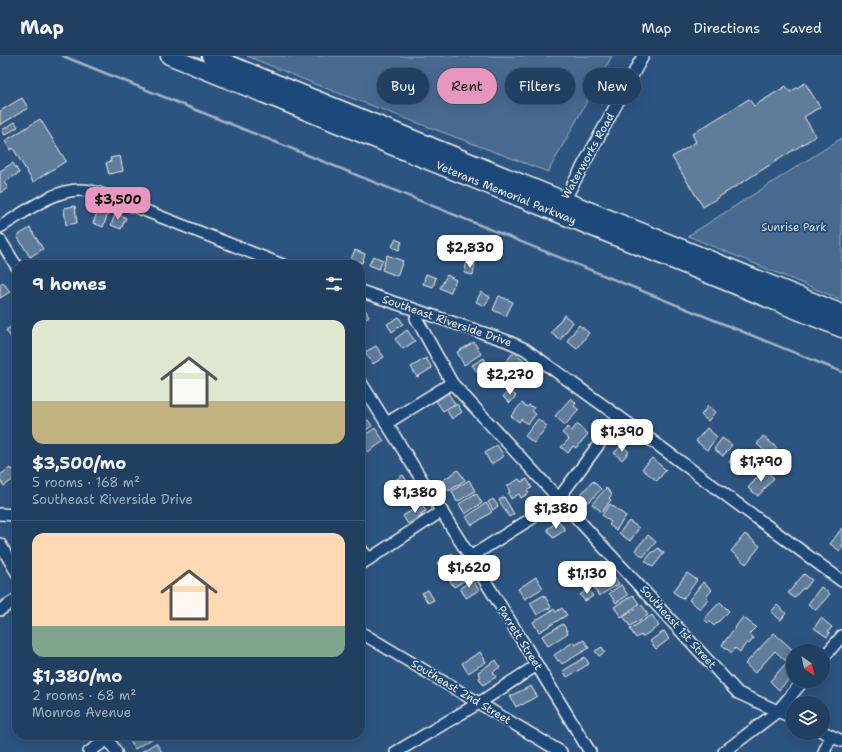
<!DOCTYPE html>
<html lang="en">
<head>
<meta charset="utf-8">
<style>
	body { margin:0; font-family:"Shantell Sans",sans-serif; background:#294667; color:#f1f3f6; height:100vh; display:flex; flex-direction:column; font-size:15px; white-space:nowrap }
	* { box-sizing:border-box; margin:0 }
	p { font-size:13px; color:#a2afbd }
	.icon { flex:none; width:22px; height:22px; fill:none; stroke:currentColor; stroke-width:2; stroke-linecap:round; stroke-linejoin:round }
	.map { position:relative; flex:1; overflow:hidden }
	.sheet { position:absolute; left:12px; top:204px; width:353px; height:480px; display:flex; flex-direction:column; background:#213f61; border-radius:16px; box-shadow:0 4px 16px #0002,0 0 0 1px #3e5876 }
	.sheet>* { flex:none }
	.hud { position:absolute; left:377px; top:12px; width:380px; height:36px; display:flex; gap:8px }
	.needle { width:26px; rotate:147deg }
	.buttons { position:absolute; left:786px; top:588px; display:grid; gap:8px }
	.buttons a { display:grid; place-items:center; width:44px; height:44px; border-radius:50%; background:#213f61; box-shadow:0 4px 16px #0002,0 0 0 1px #3e5876; font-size:20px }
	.price { position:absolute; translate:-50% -34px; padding:0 9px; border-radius:8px; background:#fff; color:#222; font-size:13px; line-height:26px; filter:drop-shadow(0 1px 2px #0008) }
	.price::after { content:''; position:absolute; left:50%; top:24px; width:12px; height:9px; margin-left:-6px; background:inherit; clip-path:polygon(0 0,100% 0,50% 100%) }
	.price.current { background:#e797bd; color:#111 }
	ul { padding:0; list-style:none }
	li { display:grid; align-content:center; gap:8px; height:212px; padding:0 20px }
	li+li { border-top:1px solid #3e5876 }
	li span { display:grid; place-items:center; height:124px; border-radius:12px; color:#555 }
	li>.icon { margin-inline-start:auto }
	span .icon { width:72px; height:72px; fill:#fffc; stroke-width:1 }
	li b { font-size:17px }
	h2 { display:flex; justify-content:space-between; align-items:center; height:48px; padding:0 20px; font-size:17px }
	.tag { padding:0 14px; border-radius:18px; background:#213f61; box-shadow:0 4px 16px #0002,0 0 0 1px #3e5876; font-size:14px; line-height:36px }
	.tag.current { background:#e797bd; color:#111 }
	header { display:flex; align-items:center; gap:24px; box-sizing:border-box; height:56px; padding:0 20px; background:#213f61; border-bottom:1px solid #3e5876 }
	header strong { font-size:19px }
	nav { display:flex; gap:22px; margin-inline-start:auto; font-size:14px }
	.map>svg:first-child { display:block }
</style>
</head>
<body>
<header>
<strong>Map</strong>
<nav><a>Map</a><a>Directions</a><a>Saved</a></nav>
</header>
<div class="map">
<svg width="842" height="696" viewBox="0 0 842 696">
	<rect width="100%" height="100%" fill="#2c5481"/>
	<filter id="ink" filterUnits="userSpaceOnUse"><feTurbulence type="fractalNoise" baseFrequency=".025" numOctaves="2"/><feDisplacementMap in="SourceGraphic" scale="8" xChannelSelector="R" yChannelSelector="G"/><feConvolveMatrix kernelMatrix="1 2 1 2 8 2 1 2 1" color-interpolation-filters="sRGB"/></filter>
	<g filter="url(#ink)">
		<g fill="#496b90" stroke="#9eaebc">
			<polygon points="247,0 612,0 548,116 317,29"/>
			<polygon points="842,82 842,244 688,180"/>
		</g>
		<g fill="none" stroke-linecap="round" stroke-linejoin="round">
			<polyline stroke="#a7b4c0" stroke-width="2.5" points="63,0 842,316"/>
		</g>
		<g fill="#5e7b9a" stroke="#f4f1e8">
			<polygon points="805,27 820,51 804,61 816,80 703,151 672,101 696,86 692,78 749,43 754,50 786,30 790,36"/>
			<polygon points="22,42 28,52 0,69 0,55"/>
			<polygon points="40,63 66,105 33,126 13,92 10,94 5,85"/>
			<polygon points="15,66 18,71 5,79 2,74"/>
			<polygon points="120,100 123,115 109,118 106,107 111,105 110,102"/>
			<polygon points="13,107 19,117 4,126 8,132 0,137 0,115"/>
			<polygon points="75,150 77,167 66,169 64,152"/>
			<polygon points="99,152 109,155 103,171 93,167"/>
			<polygon points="116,157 126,162 121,173 111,169"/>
			<polygon points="30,172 43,193 30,201 17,180"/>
			<polygon points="395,183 402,186 399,194 392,191"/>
			<polygon points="355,194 365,198 362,207 351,203"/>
			<polygon points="387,199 403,205 397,220 382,214"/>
			<polygon points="373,200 383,204 379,213 369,209"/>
			<polygon points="467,206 475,208 473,219 464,217"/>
			<polygon points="426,218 436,222 433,231 423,228"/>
			<polygon points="447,219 456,224 450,237 440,232"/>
			<polygon points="3,226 10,236 0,242 0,228"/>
			<polygon points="481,236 490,241 485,250 476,246"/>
			<polygon points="499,240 513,246 506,260 493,254"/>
			<polygon points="362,249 369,260 360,266 360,251"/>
			<polygon points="564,259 573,266 560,284 551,277"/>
			<polygon points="399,261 403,268 392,276 387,268"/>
			<polygon points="17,265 17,284 14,286 6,274 15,268 14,266"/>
			<polygon points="579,269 589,277 577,293 567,285"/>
			<polygon points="407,274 415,285 403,293 395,283"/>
			<polygon points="474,286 481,298 464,309 457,296"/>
			<polygon points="376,290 384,301 373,308 365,296"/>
			<polygon points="514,296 525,305 514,319 503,309"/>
			<polygon points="426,302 432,312 417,321 411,311"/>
			<polygon points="484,302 486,306 482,308 485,311 477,316 472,309"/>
			<polygon points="527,307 536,313 526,327 517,320"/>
			<polygon points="491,311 498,322 485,331 478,320"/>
			<polygon points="509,334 516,340 510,347 503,341"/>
			<polygon points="448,337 455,348 443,355 436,345"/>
			<polygon points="571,342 576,347 574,350 579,354 565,369 555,360"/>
			<polygon points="522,347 527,351 529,349 534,352 532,355 536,358 528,368 521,363 519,366 511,360"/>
			<polygon points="457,348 462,356 452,363 447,355"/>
			<polygon points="708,350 715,356 708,365 701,359"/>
			<polygon points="538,363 547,370 534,387 525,380"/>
			<polygon points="368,364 372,370 360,378 360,369"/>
			<polygon points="577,368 588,378 576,392 573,390 568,397 561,391 569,383 562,377 568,371 572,375"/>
			<polygon points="375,372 384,385 368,396 363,389 361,391 360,389 360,382"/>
			<polygon points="707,372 717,381 707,394 696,385"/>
			<polygon points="763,380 777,392 770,400 757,388"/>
			<polygon points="722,382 732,389 723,400 714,393"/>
			<polygon points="497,389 504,400 491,408 485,397"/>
			<polygon points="622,389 629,396 622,404 614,397"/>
			<polygon points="737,393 746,399 738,412 729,406"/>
			<polygon points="652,402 666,414 657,425 642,413"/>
			<polygon points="17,410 17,421 4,430 0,424 0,419 10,412 11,414"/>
			<polygon points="458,414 465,424 449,435 442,425"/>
			<polygon points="764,414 774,422 758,440 748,432"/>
			<polygon points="403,419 409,428 393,438 390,432 391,431 389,428"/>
			<polygon points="519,423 521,426 527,423 532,432 527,434 529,437 521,442 519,438 511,443 508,437 510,436 507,430"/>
			<polygon points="469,424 475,435 457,446 452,435"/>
			<polygon points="593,425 601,433 589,446 581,438"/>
			<polygon points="606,432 612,438 609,442 611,444 602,456 592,448"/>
			<polygon points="476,437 482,447 465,458 459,448"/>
			<polygon points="504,441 514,458 509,461 499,444"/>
			<polygon points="493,443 498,450 493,454 488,446"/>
			<polygon points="486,447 492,456 472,469 466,461"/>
			<polygon points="422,448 426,455 420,458 422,460 408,468 403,460"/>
			<polygon points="610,448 626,460 616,474 609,469 611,466 602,459"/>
			<polygon points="360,463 364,470 360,472"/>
			<polygon points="559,465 565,474 553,482 547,473"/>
			<polygon points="629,465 639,472 630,485 619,477"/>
			<polygon points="842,472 842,492 840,495 830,488"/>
			<polygon points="745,478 760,490 746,508 731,495"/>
			<polygon points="648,479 656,486 643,501 635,494"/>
			<polygon points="658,492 664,497 653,511 645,505 653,495 654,496"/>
			<polygon points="452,497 458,506 443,515 437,507"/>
			<polygon points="603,505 610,516 589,530 585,526 577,531 573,525"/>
			<polygon points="463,510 470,521 454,531 447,520"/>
			<polygon points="687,517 697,524 683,543 673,536"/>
			<polygon points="612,518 619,528 599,540 593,530"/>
			<polygon points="804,518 812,524 805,533 803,532 794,542 788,537"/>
			<polygon points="536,521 543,532 525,543 518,533"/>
			<polygon points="472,524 479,534 466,542 460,532"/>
			<polygon points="703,526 712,534 706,541 708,543 700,553 689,544"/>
			<polygon points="621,529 628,539 616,547 609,537"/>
			<polygon points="821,531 830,538 816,554 808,548"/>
			<polygon points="588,533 593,540 585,545 580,539"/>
			<polygon points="428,534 434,544 428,547 422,537"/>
			<polygon points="544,539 551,551 537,559 530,547"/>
			<polygon points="633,539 639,548 621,561 614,551"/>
			<polygon points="720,546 729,555 714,570 710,566 708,567 704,563"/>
			<polygon points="642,549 648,559 630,570 623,560"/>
			<polygon points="777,549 786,557 781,564 771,556"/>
			<polygon points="562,552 567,559 539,576 533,566 554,553 556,556"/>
			<polygon points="652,559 659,570 642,581 641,579 636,582 630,573"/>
			<polygon points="743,561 756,571 749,578 754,582 749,588 747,586 740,596 735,592 732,597 722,589"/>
			<polygon points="821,562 832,571 828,576 830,577 827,581 814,572"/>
			<polygon points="563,568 568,577 548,590 542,580"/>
			<polygon points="664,575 669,583 656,593 650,585"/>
			<polygon points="774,577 794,595 793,619 779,634 770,625 787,606 775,595 755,617 745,608"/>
			<polygon points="584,584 589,592 562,608 559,604 558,605 554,599 573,586 575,589"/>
			<polygon points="602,591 605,596 599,600 595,595"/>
			<polygon points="480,596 486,606 468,617 462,607"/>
			<polygon points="585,601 589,608 567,621 563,615"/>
			<polygon points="496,604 500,611 493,616 496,621 483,629 479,622 481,621 478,616"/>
			<polygon points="531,630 537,640 522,649 521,648 516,651 510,640"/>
			<polygon points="133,679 152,679 153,682 135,693 128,682"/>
			<polygon points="156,687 162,696 141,696"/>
		</g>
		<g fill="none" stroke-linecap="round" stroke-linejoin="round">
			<defs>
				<g id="minor">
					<polyline points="561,150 643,0"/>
					<path d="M0,171C24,157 52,134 80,134C92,134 102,138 113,142L283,209"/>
					<polyline points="0,184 17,211"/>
					<polyline points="360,235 507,285 525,293 647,381 842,525"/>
					<polyline points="418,255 416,262 452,327 738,637 793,662"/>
					<polyline points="360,325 507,560 590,696"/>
					<polyline points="387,367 452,327"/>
					<polyline points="559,442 619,361"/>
					<polyline points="0,458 17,459"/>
					<polyline points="0,488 17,517"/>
					<polyline points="360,492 369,503"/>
					<polyline points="470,501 561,444"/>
					<polyline points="360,509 442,455"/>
					<polyline points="0,554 17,543"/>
					<polyline points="360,576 561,696"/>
					<polyline points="823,602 842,580"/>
					<polyline points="823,676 842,685"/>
					<polyline points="106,679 116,696"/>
					<polyline points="89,696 108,683"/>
					<polyline points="396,696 479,647 537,609"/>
					<polyline points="724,696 778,655 803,625"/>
					<polyline points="824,696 831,680"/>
				</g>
				<g id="highway">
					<polyline points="169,0 842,273"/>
					<polyline points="210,0 842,257"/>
				</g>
			</defs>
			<use href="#minor" stroke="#f4f1e8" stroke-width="14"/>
			<use href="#highway" stroke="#f4f1e8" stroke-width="19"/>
			<use href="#minor" stroke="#1f4a7a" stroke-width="11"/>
			<use href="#highway" stroke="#1f4a7a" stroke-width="16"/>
		</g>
	</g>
	<g text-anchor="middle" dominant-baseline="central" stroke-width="3.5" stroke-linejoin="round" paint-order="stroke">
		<g font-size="11" fill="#f4f1e8" stroke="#1f4a7a">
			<text transform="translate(588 100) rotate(-61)">Waterworks Road</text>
			<text transform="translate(506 137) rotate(22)">Veterans Memorial Parkway</text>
			<text transform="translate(447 265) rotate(19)">Southeast Riverside Drive</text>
			<text transform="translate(678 571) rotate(48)">Southeast 1st Street</text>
			<text transform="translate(520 582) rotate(58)">Parrett Street</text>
			<text transform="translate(461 636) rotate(31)">Southeast 2nd Street</text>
		</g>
		<g font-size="11" fill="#dadddb" stroke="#1f4a7a">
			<text x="794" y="171">Sunrise Park</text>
		</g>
	</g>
</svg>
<div class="buttons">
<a><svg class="needle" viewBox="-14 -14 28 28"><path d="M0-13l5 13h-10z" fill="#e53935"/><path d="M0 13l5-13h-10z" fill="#a2afbd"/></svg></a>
<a><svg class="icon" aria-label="layers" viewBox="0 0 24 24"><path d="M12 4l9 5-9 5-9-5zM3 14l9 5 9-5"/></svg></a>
</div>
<b class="price current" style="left:118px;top:165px">$3,500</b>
<b class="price" style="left:470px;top:213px">$2,830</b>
<b class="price" style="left:510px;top:340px">$2,270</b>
<b class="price" style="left:622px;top:397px">$1,390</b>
<b class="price" style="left:761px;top:427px">$1,790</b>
<b class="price" style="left:415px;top:458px">$1,380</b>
<b class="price" style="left:556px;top:474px">$1,380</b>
<b class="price" style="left:469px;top:533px">$1,620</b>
<b class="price" style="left:587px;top:539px">$1,130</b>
<div class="hud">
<a class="tag">Buy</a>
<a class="tag current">Rent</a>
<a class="tag">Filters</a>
<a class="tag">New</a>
</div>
<section class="sheet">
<h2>9 homes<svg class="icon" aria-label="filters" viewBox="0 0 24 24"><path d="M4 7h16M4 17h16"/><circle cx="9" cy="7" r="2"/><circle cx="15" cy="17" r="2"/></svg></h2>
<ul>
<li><span style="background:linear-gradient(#dfe7d0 65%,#c2b280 0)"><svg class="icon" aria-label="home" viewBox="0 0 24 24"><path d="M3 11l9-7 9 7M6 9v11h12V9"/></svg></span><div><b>$3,500/mo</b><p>5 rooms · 168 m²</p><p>Southeast Riverside Drive</p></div></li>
<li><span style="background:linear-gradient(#ffd9b3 75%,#7fa58c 0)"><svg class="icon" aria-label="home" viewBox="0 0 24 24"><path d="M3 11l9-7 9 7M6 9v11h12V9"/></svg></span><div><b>$1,380/mo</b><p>2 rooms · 68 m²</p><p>Monroe Avenue</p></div></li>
</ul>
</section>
</div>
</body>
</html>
